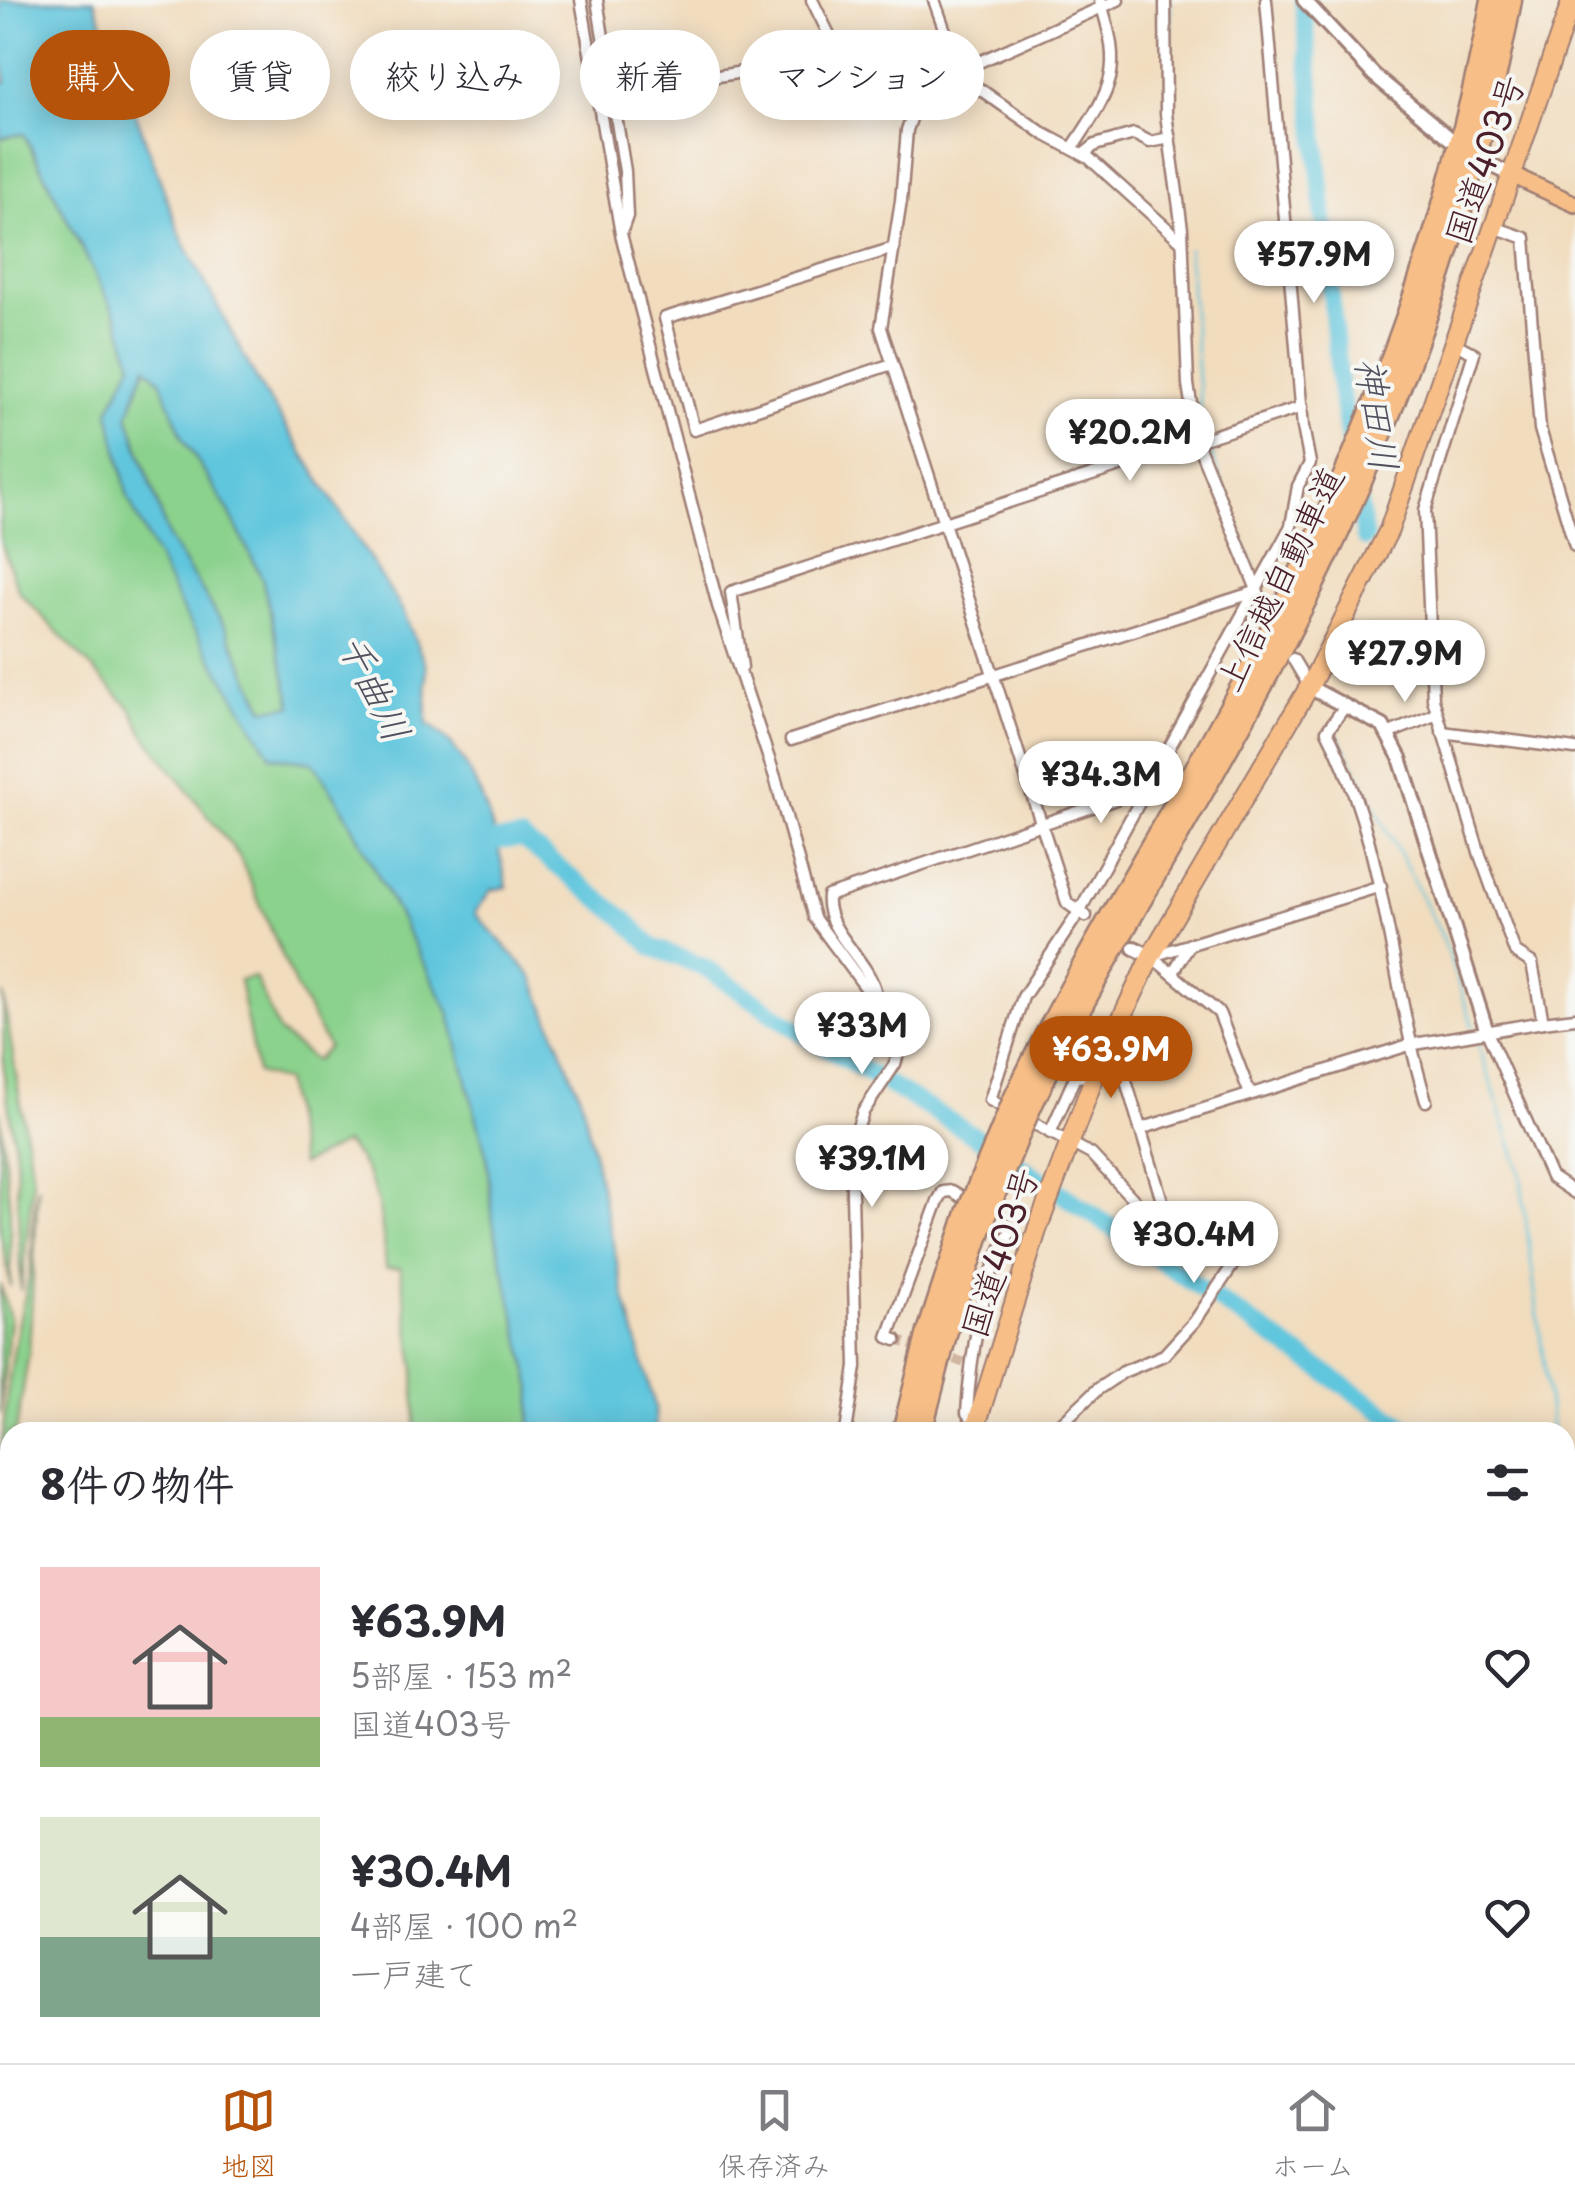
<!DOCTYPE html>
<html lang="ja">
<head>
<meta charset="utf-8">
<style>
	body { margin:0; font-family:"Playpen Sans","Klee One",sans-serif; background:#f7f7f7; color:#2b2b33; height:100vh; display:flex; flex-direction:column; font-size:38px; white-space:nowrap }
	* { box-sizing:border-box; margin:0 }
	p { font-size:32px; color:#7c7c81 }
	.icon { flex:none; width:55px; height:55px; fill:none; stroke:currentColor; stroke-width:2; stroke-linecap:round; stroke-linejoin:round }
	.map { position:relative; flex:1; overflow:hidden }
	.panel { position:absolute; left:0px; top:1422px; width:1575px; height:642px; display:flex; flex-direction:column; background:#fff; border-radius:30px 30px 0 0; box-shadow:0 5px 25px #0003 }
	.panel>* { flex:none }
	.banner { position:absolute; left:30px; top:30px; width:1000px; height:90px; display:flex; gap:20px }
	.price { position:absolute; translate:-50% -85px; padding:0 22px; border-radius:35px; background:#fff; color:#222; font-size:32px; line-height:65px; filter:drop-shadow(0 2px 5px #0008) }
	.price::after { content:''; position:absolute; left:50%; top:60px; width:30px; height:22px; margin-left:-15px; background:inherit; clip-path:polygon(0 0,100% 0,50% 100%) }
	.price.current { background:#b45309; color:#fff }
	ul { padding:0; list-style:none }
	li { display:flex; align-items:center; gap:30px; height:250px; padding:0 40px }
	li span { display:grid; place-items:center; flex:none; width:280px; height:200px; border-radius:0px; color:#555 }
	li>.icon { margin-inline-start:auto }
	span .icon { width:120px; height:120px; fill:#fffc; stroke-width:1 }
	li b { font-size:42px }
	h2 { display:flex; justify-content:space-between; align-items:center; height:120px; padding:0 40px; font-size:42px }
	.pill { padding:0 35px; border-radius:45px; background:#fff; box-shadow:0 5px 25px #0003; font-size:35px; line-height:90px }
	.pill.current { background:#b45309; color:#fff }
	.tabs { display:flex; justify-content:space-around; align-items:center; height:140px; border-top:2px solid #e1e1e2; background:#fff; font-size:28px; color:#7c7c81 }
	.tabs a { display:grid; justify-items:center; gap:5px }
	.tabs .current { color:#b45309 }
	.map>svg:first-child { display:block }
</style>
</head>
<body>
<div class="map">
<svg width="1575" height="2063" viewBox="0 0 1575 2063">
	<rect width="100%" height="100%" fill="#f6f6f2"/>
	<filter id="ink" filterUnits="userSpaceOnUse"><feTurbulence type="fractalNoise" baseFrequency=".01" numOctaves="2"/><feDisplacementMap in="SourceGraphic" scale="20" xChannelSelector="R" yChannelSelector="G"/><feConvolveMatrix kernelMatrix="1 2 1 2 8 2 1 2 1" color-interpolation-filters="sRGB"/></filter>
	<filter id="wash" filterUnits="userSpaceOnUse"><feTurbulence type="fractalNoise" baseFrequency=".0048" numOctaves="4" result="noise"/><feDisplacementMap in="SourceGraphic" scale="40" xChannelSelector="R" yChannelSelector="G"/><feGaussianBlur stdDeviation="2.25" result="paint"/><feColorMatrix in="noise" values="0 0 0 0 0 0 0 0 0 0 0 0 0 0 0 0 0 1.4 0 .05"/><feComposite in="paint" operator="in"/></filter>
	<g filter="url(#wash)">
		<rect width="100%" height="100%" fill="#f1dcbe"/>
		<g fill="#8bd28d" stroke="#6a785c" stroke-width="2.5">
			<path d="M23,133L118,319L132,363L109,411L128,498L271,756L313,762L344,810L449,1012L487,1158L493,1223L532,1389L530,1432H415V1370L400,1268H386C382,1221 380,1178 345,1143L301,1165L285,1081L257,1073L239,980L255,977L279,1032L315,1061L328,1047L295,985L239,856L144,734L132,710L19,592L0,540V138Z"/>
			<polygon points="146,366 160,380 183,438 228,510 262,578 292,706 265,710 226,629 169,539 128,415"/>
			<polygon points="3,994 33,1180 21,1291 16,1155 4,1077"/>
			<polygon points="0,1111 10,1212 11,1287 0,1231"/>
			<path d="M38,1186L29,1352L16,1432H10V1469L0,1504C0,1432 10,1356 27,1287C36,1255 30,1219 38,1186Z"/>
			<polygon points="0,1284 10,1318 0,1413"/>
			<polygon points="2,1869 10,1873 10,2014 0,2017"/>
			<polygon points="145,2055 278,2055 260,2063 118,2063"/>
		</g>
		<g fill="#60c6dd" stroke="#557284" stroke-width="2.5" fill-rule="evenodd">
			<path d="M0,0H94L181,237L259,384L403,611L426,666L427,724C474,749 498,838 507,887L491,890L475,913L532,976L582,1101L624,1294L655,1407L656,1432H530L532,1389L493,1223L487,1158L449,1012L344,810L313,762L271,756L184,613L128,498L109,411L132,363L118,319L24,134L0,138V83L6,82L0,47ZM146,366L160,380L183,438L228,510L262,578L292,706L264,709L226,629L169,539L128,416Z"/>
			<polygon points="10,2014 10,2055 145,2055 118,2063 0,2063 0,2017"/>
			<polygon points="278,2055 431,2055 416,2063 260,2063"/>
		</g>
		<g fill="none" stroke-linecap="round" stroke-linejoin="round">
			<g stroke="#60c6dd" stroke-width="2.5">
				<polyline points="1170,0 1173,132"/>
				<polyline points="1188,249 1202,432"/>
				<polyline points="1209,448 1255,573"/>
				<polyline points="1336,732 1443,938 1473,1027"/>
				<polyline points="1477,1040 1520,1172 1552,1430"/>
				<polyline points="1565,1608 1575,1592"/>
				<polyline points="1506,2063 1508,2055"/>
			</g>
			<g stroke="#60c6dd" stroke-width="18">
				<polyline points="1303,0 1340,388 1352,458"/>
				<polyline points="1356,484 1365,538"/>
				<polyline points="476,842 522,839 625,919 652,947 704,967 807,1036 990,1145 1413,1432"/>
				<polyline points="1565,1535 1575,1542"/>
			</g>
		</g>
	</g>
	<g filter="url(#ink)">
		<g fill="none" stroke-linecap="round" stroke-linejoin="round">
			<g stroke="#d0b6a1" stroke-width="10" stroke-dasharray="10 5" stroke-linecap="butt">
				<polyline points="896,1340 924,1349"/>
				<polyline points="940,1354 965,1363"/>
			</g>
			<defs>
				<g id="minor">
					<polyline points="581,0 621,234 718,606 775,777 814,918 903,1038 895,1064 863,1112 851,1148 856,1367 846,1432"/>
					<polyline points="597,0 625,171 627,216 621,233"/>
					<polyline points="812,0 849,75 932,83"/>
					<polyline points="934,0 961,76 1044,134 1089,158 1181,241"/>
					<polyline points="1165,0 1166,114 1182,229 1188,384 1197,442 1264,607"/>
					<polyline points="616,115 706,78 840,56"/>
					<path d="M1073,147C1113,87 1123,71 1100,1"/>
					<polyline points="1084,154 1095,145 1134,134 1150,142 1170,138"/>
					<polyline points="1494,227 1525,238 1540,429 1575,546"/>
					<polyline points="1455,344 1474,353 1425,510 1433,699 1480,855 1515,952 1532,963 1543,1022 1575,1018"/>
					<polyline points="892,364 694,430 665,318 894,248"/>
					<polyline points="1293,659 1309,686"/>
					<polyline points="742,667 731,592 1302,407"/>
					<path d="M1345,706L1327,731C1387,846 1389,978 1426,1101"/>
					<polyline points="1442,732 1575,749"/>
					<polyline points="1387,734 1437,714"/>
					<polyline points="791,740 1255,592"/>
					<polyline points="1086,916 1067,903 881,328 901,201 907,130 918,99 932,83 1118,0"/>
					<polyline points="1151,956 1219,1013 1250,1094"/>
					<polyline points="1152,956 1381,886"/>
					<polyline points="1173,973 1190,944"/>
					<path d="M876,994C869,959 824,932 828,896L1146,789"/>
					<polyline points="1487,1032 1551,1177 1575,1193"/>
					<polyline points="1140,1129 1409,1045 1543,1022"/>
					<polyline points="1050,1133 1075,1077 1095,1075"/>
					<polyline points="1170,1215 1147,1214 1091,1154 990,1100 1023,997 1079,912 1291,526 1298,486 1310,463 1303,427 1266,0"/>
					<polyline points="896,1340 888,1337 938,1201 943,1192 952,1191 971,1202"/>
					<path d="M976,1424L967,1413C970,1361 982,1273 1012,1230L985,1212"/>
					<polyline points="1052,1432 1098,1389 1123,1372 1164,1355 1195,1321 1232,1266 1163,1204 1120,1061"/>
					<polyline points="1565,1522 1575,1508"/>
					<polyline points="1565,1787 1575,1786"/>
					<polyline points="1565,2039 1575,2039"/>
					<polyline points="1151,2055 1158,2063"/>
					<polyline points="551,2063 562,2055"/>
					<polyline points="638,2063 643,2055"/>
					<polyline points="1000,2063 1008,2055"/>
					<polyline points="1455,2063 1458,2055"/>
				</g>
				<g id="tertiary">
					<polyline points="1304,0 1374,75 1451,139"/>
					<polyline points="1487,163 1512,175"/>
					<polyline points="1309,687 1383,726 1400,758 1487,1032"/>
					<polyline points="1134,948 1151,956"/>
				</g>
				<polyline id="primary" points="1512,175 1575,204"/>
				<g id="trunk">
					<polyline points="974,1432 1037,1230 1095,1075 1151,956 1309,687 1389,530 1572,0"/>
					<polyline points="861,2055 864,2063"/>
				</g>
				<g id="motorway">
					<path d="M1014,1099C1083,953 1172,817 1248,674C1362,461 1448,238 1492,0"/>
					<path d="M1030,1108C1099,963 1186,827 1262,685C1378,469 1467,242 1511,0"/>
					<polyline points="903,1432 928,1332 967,1213"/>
					<polyline points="921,1432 947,1331 982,1225"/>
					<polyline points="722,2063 726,2055"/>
					<polyline points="742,2063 746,2055"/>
				</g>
			</defs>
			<use href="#minor" stroke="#9e7e74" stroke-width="15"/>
			<use href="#tertiary" stroke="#9e7e74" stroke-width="18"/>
			<use href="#primary" stroke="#9e7e74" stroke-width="20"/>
			<use href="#trunk" stroke="#9e7e74" stroke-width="22"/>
			<use href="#motorway" stroke="#9e7e74" stroke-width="25"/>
			<use href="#minor" stroke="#fff" stroke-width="10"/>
			<use href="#tertiary" stroke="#fff" stroke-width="12"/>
			<use href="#primary" stroke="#f7be87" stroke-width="15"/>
			<use href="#trunk" stroke="#f7be87" stroke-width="18"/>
			<use href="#motorway" stroke="#f7be87" stroke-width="20"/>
			<defs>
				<g id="motorway-bridge">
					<polyline points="967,1213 1014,1099"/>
					<polyline points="982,1225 1030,1108"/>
				</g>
			</defs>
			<use href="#motorway-bridge" stroke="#9e7e74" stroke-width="25" stroke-linecap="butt"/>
			<use href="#motorway-bridge" stroke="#f7be87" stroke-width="20"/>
		</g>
	</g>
	<g text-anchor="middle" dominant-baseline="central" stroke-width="8" stroke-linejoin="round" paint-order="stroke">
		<g font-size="35" fill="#4a1f2b" stroke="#f6f6f2">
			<text transform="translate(1483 159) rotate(-71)">国道403号</text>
			<text transform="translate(1278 578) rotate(-64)">上信越自動車道</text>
			<text transform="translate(998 1252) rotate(-72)">国道403号</text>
		</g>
		<g font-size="38" font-style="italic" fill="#515160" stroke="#f6f6f2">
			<text transform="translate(1379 414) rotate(82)">神田川</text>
			<text transform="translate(376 687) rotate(64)">千曲川</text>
		</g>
	</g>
</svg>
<b class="price" style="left:1314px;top:306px">¥57.9M</b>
<b class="price" style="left:1130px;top:484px">¥20.2M</b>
<b class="price" style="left:1405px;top:705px">¥27.9M</b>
<b class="price" style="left:1101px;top:826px">¥34.3M</b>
<b class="price" style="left:862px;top:1077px">¥33M</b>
<b class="price current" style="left:1111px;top:1101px">¥63.9M</b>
<b class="price" style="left:872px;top:1210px">¥39.1M</b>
<b class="price" style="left:1194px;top:1286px">¥30.4M</b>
<div class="banner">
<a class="pill current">購入</a>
<a class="pill">賃貸</a>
<a class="pill">絞り込み</a>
<a class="pill">新着</a>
<a class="pill">マンション</a>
</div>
<section class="panel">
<h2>8件の物件<svg class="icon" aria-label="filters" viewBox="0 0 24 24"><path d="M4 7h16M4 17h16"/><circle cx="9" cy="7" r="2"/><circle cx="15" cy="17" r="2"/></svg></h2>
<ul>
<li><span style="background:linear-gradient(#f6c9c9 75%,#8fb573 0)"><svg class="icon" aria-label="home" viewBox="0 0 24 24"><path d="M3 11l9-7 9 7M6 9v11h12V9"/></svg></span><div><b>¥63.9M</b><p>5部屋 · 153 m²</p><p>国道403号</p></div><svg class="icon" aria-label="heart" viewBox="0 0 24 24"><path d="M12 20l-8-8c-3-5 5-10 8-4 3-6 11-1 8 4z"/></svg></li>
<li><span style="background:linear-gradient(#dfe7d0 60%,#7fa58c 0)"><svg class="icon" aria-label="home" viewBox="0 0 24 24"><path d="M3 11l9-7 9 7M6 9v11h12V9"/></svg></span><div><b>¥30.4M</b><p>4部屋 · 100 m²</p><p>一戸建て</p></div><svg class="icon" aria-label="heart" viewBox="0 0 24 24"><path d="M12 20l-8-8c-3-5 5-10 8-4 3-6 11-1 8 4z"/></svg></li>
</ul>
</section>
</div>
<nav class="tabs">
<a class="current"><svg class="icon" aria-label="map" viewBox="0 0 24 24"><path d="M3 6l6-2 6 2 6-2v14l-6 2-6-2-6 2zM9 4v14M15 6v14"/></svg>地図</a>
<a><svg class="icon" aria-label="saved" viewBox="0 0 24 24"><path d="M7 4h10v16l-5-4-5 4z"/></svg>保存済み</a>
<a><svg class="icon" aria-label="home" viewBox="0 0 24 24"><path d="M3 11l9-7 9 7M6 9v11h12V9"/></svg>ホーム</a>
</nav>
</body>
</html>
